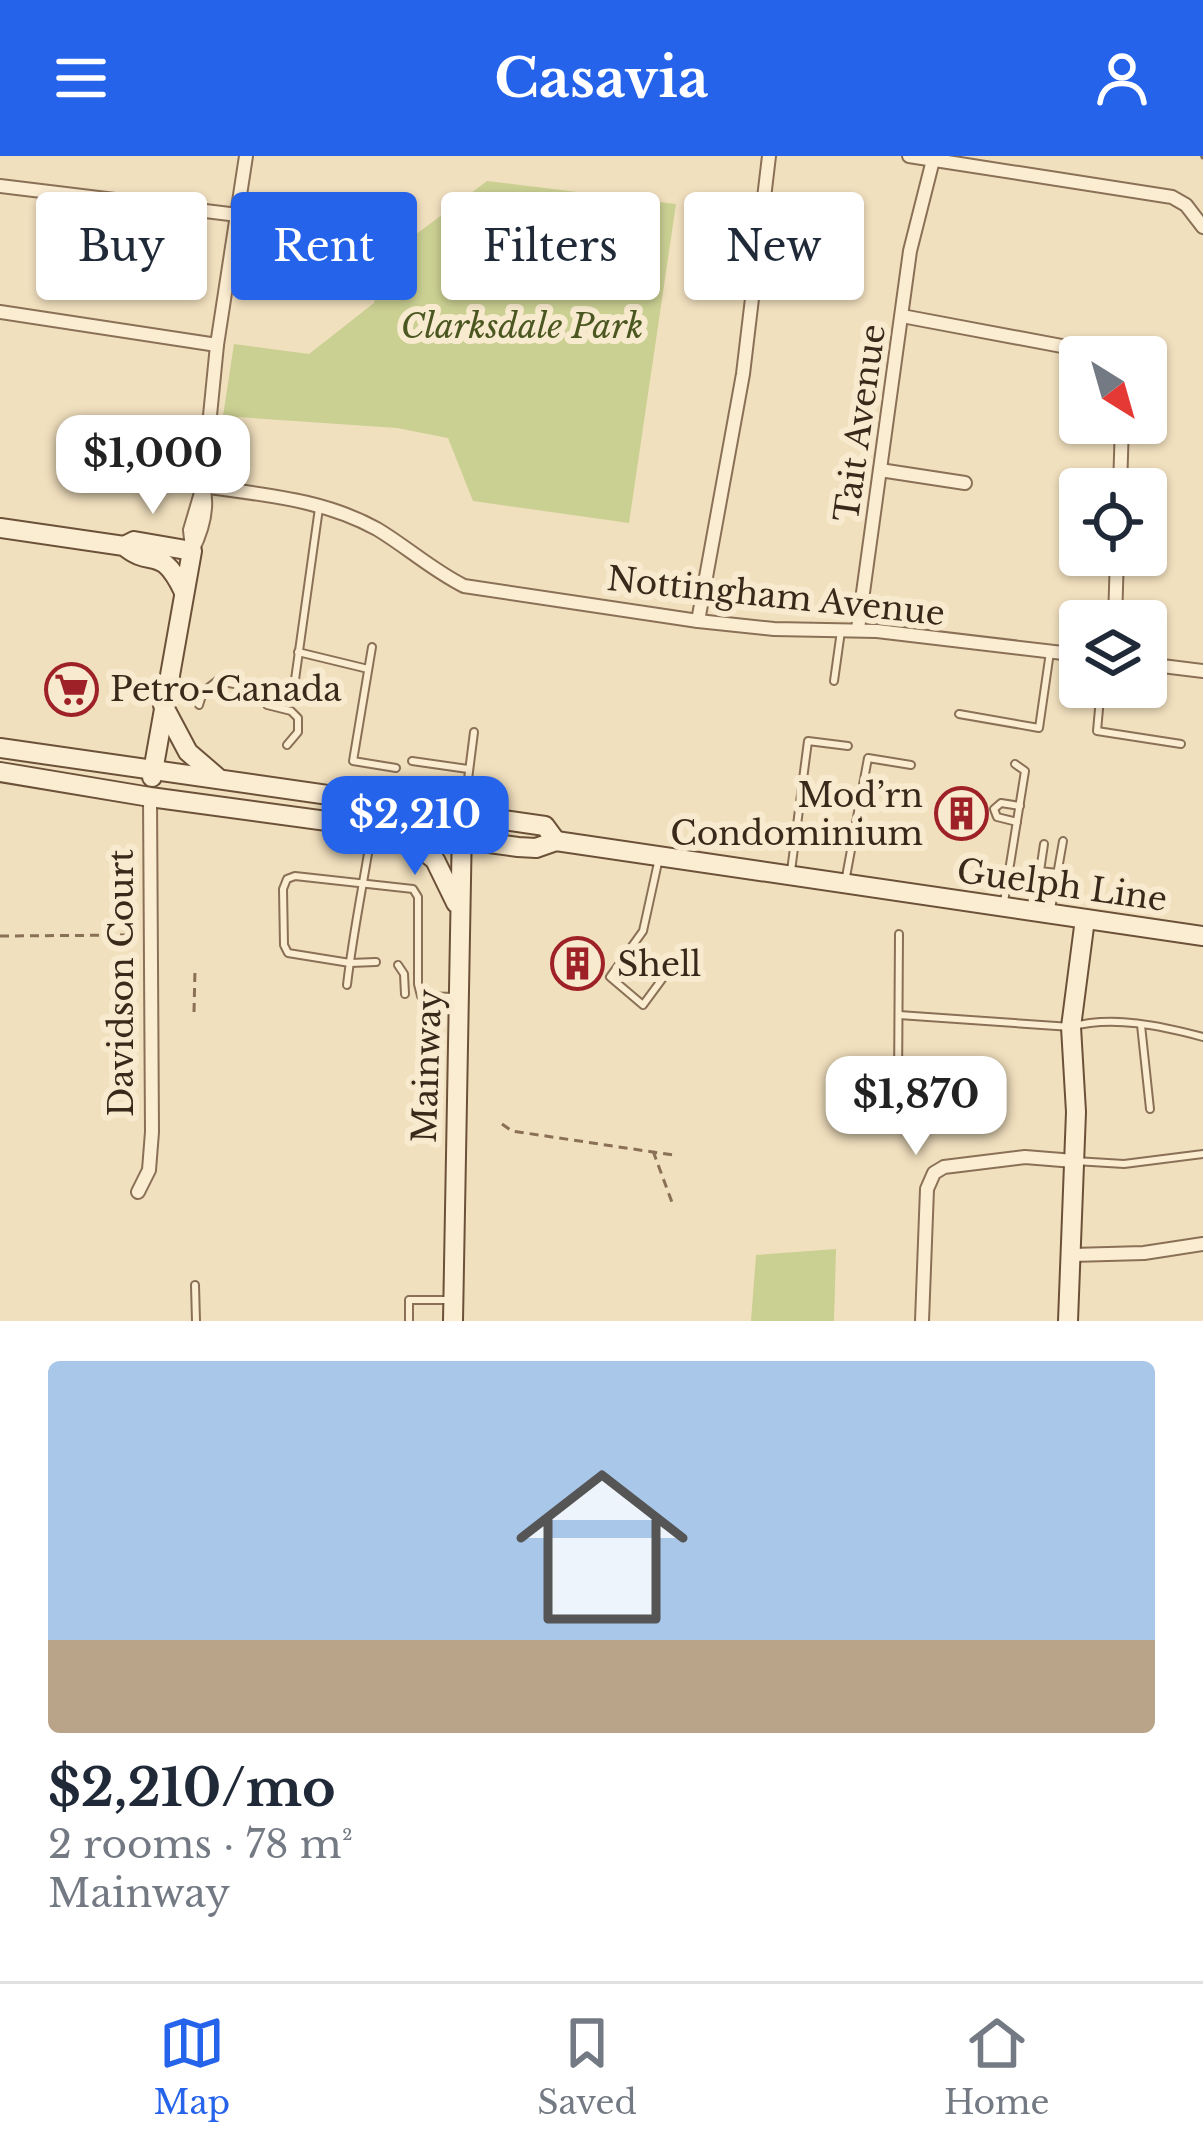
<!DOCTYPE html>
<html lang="en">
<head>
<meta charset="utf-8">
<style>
	body { margin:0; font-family:"Libre Baskerville",serif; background:#f6f6f7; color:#1f2937; height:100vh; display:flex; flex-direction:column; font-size:45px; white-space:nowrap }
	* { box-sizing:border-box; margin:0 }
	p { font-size:39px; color:#747a83 }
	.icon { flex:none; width:66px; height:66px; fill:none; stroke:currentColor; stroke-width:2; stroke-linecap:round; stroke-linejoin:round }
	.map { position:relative; height:1165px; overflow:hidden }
	.side { display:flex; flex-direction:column; background:#fff; flex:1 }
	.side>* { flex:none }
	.top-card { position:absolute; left:36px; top:36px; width:1131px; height:108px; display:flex; gap:24px }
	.needle { width:78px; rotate:143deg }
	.buttons { position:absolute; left:1059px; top:180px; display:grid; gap:24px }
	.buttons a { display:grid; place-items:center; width:108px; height:108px; border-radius:12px; background:#fff; box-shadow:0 3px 9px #0004; font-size:60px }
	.price { position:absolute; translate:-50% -102px; padding:0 27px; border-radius:24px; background:#fff; color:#222; font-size:39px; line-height:78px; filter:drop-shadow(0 3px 6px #0008) }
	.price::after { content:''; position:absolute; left:50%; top:72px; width:36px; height:27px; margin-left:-18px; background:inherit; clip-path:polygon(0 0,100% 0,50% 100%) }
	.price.active { background:#2563eb; color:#fff }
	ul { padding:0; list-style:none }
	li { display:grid; align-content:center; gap:24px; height:636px; padding:0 48px }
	li span { display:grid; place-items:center; height:372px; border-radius:12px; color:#555 }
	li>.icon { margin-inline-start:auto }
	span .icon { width:216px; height:216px; fill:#fffc; stroke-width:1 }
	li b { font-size:51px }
	.chip { padding:0 42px; border-radius:12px; background:#fff; box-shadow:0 3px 9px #0004; font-size:42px; line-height:108px }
	.chip.active { background:#2563eb; color:#fff }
	header { display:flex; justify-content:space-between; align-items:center; height:156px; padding:0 48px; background:#2563eb; color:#fff; font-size:54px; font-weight:800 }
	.tabs { display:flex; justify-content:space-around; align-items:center; height:168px; border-top:3px solid #e0e1e3; background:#fff; font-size:33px; color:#747a83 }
	.tabs a { display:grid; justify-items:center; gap:6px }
	.tabs .active { color:#2563eb }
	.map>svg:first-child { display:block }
</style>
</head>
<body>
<header><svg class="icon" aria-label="menu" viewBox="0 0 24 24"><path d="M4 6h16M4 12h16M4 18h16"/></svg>Casavia<svg class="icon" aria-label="person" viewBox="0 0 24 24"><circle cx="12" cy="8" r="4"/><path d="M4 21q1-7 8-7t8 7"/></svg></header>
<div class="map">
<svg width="1203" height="1165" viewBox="0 0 1203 1165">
	<rect width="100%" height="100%" fill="#f1e0be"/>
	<g fill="#cacf92">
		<polygon points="487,25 676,48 629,367 473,345 448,282 397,272 223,260 234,188 309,198 374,147 383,103"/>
		<polygon points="836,1093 834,1165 751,1165 756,1099"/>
	</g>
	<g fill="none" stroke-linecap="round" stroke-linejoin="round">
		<defs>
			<g id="lane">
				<polyline points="372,491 353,605 396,612"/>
				<polyline points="298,496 368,513"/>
				<polyline points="834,525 841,475"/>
				<polyline points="1101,531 1097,575 1181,588"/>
				<polyline points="293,538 319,352"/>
				<polyline points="199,549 203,536 217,525 258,532 267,549 291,555 298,562 298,576 287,589"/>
				<polyline points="959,558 1039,572 1050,496"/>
				<polyline points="412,605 468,613"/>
				<polyline points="464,655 474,576"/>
				<polyline points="1017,666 997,661 994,653 1001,647 1020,650"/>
				<polyline points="1044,688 1040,715 1057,717"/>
				<polyline points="659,702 643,775 610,821 643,849 671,811"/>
				<polyline points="791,715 808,585 848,590"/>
				<polyline points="846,721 868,602 911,609"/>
				<polyline points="1004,746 1025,615 1015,608"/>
				<polyline points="1051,753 1063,685"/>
				<polyline points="376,806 350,807 288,797 284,789 283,733 287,723 295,720 413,733 418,741 418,828 421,840 455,841"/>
				<polyline points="398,809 404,818 405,838"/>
				<path d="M347,829C353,776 364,725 372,673"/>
				<path d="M899,859L1071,871C1112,859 1162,870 1203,881"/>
				<polyline points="1141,869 1150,953"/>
				<polyline points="848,964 898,932 899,778"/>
				<polyline points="1075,1005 1124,1008 1203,998"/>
				<polyline points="195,1129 196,1165"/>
				<polyline points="409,1165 409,1144 451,1144"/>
			</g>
			<g id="street">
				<polyline points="909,0 1172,41 1186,49 1203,71"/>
				<polyline points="0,30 238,59"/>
				<polyline points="0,156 217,189"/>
				<polyline points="902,160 1120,201"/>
				<polyline points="880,314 965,327"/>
				<path d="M203,330C263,339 323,343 377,373C407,391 432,414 464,430L698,465L774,473L877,475L1080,499"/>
				<polyline points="1120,333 1122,267"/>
				<polyline points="192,392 190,374 203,330"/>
				<path d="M192,395C202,375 209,352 203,330L217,189L246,0"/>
				<polyline points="698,465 743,218 769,0"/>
				<polyline points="1115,465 1117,399"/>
				<polyline points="858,473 910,95 934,0"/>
				<polyline points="1146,508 1203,515"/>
				<polyline points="138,1036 149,1014 152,976 150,641"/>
				<polyline points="1072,1099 1144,1097 1203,1088"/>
				<polyline points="922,1165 927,1033 934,1017 944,1011 1025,1001 1074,1005"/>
			</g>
			<g id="secondary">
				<path d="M0,372L124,390C152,414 160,386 184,436"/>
				<polyline points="124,390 134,385 192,395 152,621"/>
				<polyline points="163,549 188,596 217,621"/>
				<polyline points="0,592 545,670 556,685"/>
				<polyline points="0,616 150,641 518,691 536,692 556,685 1203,780"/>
				<polyline points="401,677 435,704 456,747"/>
				<polyline points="453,1165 462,669"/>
				<polyline points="1068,1165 1076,956 1071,871 1085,763"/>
			</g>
		</defs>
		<use href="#lane" stroke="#8a7056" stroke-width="10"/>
		<use href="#street" stroke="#8a7056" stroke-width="16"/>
		<use href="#secondary" stroke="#6c5139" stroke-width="22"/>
		<g stroke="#8a7056" stroke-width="3" stroke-dasharray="9 6" stroke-linecap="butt">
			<polyline points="1201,0 1203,3"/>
			<polyline points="0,780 136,779"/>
			<polyline points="194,856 195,813"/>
			<polyline points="502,968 512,975 673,999"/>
			<polyline points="653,995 673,1049"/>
		</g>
		<use href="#lane" stroke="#fbedd2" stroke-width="6"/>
		<use href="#street" stroke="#fbedd2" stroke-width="12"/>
		<use href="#secondary" stroke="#fbedd2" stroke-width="18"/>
	</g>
	<defs>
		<symbol id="supermarket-ring" viewBox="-11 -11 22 22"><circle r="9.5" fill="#f8eace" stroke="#9e2127" stroke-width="1.5"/><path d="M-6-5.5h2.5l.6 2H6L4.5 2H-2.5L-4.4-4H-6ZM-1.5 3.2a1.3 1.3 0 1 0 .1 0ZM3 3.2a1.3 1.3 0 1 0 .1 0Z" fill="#9e2127"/></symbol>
		<symbol id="building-ring" viewBox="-11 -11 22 22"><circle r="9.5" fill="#f8eace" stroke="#9e2127" stroke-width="1.5"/><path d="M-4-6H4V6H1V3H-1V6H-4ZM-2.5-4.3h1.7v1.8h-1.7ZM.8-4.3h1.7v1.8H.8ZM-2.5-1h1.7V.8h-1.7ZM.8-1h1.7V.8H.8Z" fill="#9e2127"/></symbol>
	</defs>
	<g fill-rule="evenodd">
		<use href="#supermarket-ring" x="42" y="504" width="59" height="59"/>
		<use href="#building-ring" x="932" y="628" width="59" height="59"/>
		<use href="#building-ring" x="548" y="778" width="59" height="59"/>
	</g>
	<g text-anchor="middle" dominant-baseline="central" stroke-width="12" stroke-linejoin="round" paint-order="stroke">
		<g font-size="33" font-style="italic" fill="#4b5720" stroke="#f8eace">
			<text x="522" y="170">Clarksdale Park</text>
		</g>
		<g font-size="33" fill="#39291b" stroke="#f8eace">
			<text transform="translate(860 267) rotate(-82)">Tait Avenue</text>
			<text transform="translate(776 440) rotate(6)">Nottingham Avenue</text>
			<text transform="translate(1062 729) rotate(8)">Guelph Line</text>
			<text transform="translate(121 827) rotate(-90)">Davidson Court</text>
			<text transform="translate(427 910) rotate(-88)">Mainway</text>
		</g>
		<g font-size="33" fill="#39291b" stroke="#f8eace" text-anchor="start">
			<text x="110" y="533">Petro-Canada</text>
			<text x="923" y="639" text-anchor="end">Mod’rn<tspan x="923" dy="38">Condominium</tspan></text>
			<text x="617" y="808">Shell</text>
		</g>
	</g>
</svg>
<div class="buttons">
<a><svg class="needle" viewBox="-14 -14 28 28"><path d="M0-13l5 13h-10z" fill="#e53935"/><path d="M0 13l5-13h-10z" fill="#747a83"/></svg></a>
<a><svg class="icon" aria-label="locate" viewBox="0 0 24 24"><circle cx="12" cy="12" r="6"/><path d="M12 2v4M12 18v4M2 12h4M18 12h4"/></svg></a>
<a><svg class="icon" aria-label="layers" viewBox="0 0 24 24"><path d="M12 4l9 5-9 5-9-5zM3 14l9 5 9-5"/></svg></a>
</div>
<b class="price" style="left:153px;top:361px">$1,000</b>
<b class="price active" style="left:415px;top:722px">$2,210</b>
<b class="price" style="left:916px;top:1002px">$1,870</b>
<div class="top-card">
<a class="chip">Buy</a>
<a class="chip active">Rent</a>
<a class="chip">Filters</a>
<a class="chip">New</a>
</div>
</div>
<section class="side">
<ul>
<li><span style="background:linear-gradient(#a9c7e8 75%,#b9a48a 0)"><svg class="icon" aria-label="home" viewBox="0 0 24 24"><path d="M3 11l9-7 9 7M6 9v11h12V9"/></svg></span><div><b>$2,210/mo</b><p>2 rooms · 78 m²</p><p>Mainway</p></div></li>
</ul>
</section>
<nav class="tabs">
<a class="active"><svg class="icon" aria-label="map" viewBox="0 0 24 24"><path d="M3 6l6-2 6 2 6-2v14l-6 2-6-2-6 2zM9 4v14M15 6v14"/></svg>Map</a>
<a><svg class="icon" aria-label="saved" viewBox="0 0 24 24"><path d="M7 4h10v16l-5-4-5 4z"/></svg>Saved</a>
<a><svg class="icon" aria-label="home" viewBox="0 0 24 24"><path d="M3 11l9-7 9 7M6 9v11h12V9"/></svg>Home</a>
</nav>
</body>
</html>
